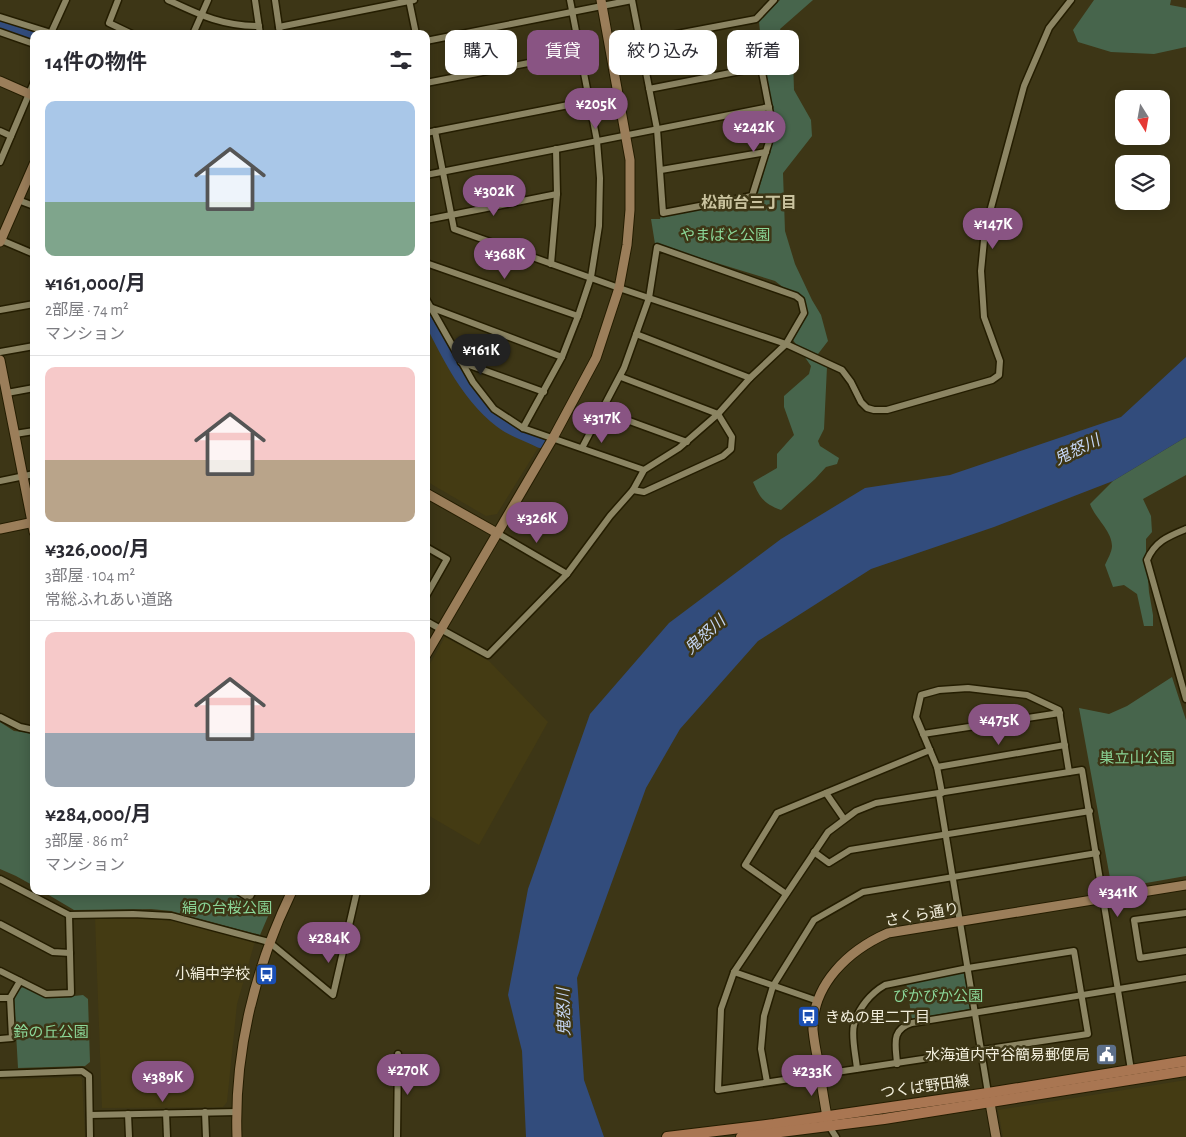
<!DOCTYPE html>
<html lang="ja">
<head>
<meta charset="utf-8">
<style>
	body { margin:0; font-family:"Alegreya Sans","Noto Sans JP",sans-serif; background:#f7f7f7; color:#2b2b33; height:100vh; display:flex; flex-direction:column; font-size:19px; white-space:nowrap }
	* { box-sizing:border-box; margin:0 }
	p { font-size:16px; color:#7c7c81 }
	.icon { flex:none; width:28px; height:28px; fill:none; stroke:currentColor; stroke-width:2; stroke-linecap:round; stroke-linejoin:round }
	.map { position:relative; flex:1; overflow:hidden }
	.side { position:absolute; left:30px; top:30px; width:400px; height:865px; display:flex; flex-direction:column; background:#fff; border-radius:10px; box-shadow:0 2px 12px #0003 }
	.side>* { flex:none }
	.top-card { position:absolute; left:445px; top:30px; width:475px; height:45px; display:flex; gap:10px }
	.needle { width:32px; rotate:169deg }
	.fabs { position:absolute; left:1115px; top:90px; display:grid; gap:10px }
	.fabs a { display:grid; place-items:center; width:55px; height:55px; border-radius:10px; background:#fff; box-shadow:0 2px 12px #0003; font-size:25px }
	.price { position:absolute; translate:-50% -42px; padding:0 11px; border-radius:18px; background:#895483; color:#fff; font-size:16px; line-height:32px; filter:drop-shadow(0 1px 2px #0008) }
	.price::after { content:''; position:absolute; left:50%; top:30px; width:15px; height:11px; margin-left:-8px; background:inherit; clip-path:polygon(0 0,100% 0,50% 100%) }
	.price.active { background:#222; color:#fff }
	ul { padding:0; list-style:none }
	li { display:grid; align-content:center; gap:10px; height:265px; padding:0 15px }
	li+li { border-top:1px solid #e1e1e2 }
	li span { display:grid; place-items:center; height:155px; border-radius:10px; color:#555 }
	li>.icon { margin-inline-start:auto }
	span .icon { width:90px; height:90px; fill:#fffc; stroke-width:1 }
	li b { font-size:21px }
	h2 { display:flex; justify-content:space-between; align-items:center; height:60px; padding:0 15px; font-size:21px }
	.chip { padding:0 18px; border-radius:10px; background:#fff; box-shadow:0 2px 12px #0003; font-size:18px; line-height:45px }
	.chip.active { background:#895483; color:#fff }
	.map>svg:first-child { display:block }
</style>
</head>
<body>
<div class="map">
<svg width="1186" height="1137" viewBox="0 0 1186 1137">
	<rect width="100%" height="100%" fill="#3d3616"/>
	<g fill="#443b13">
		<polygon points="426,319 462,389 474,403 497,425 538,448 497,514 486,516 426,481"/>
		<polygon points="445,637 489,661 548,722 479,845 426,814 426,671"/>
		<polygon points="95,918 152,918 178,921 255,941 237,1004 227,1102 223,1107 102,1108"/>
		<polygon points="80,1077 82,1079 85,1137 0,1137 0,1080"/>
		<polygon points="1186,1080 1186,1137 1003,1137 998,1110"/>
	</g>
	<g fill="#47654c">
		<path d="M780,0H813L780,29L793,60L794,90L811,120L812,136L783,173L785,231L795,264L812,300L821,315L828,341L818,354L827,367L824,429L818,441L820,446L839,458L837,464L826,467L815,479L781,510C764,504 760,498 753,482L777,468V454L794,435L784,407V396L809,374L811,366L793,340L805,319L807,306L775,281L655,244L651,219H660L661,216L747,201L758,193L776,128L761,43L759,21Z"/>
		<polygon points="1094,0 1171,0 1170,5 1186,8 1186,47 1154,54 1111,52 1078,42 1073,30"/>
		<path d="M1186,437V475L1143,499L1151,516L1152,532L1146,539V551L1149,592L1153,615V626H1144L1137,594L1124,585L1113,587L1105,565C1107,560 1112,552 1112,546C1112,531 1095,518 1090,504L1113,481Z"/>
		<polygon points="1172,677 1186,720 1186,876 1112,889 1079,708 1109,714 1127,706"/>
		<polygon points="0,722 14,731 34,733 34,886 16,876 0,869"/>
		<polygon points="42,891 231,891 269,914 260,935 171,911 151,909 74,910"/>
		<polygon points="964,973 970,1009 912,1019 906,982"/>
		<path d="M24,987C46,999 59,998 83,995L88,999L90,1062L85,1066L18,1068L14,998L20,988Z"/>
	</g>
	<polygon fill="#324c7c" points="1186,357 1186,437 1113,481 994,527 871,569 758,641 680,729 646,788 577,978 584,1080 604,1137 526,1137 522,1051 508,995 528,889 590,714 669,623 781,539 865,488 950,475 1121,417"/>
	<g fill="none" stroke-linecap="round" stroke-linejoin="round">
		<g stroke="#324c7c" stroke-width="12">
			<polyline points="0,25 34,35"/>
			<path d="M426,312C445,351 468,400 505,425C515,432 529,436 540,442"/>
		</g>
		<defs>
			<g id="street">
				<polyline points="118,0 109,23 132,34"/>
				<path d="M168,0C200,15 222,26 259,26"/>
				<polyline points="255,0 260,34"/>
				<polyline points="275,0 280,34"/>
				<polyline points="409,0 416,34"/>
				<polyline points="632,0 657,129 663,213 752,196 773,129 761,67 649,89"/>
				<polyline points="0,17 51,33 66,0"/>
				<polyline points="279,27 414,0"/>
				<polyline points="0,32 34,44"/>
				<polyline points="193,34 208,0"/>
				<polyline points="426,41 632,0"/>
				<polyline points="640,41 756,19 774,0"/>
				<polyline points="426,83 580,53"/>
				<polyline points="0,131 11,136"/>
				<polyline points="435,131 454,229 619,288 786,344 842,370 851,382 861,402 867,408 874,410 887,410 992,380 999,375 1000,361 984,317 981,271 985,230 1024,86 1049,28 1071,0"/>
				<polyline points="426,133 589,101"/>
				<polyline points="0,162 34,82"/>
				<polyline points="661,170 766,152"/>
				<polyline points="426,175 769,107"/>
				<polyline points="18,200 34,206"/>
				<polyline points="426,220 557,194"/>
				<polyline points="1,240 34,254"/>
				<polyline points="426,263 578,316"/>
				<polyline points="551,264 557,194 556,149"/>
				<polyline points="426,299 473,382 494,409 523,428 644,470"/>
				<polyline points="430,307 562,357"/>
				<polyline points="0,310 34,304"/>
				<polyline points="636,334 750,378"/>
				<polyline points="0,352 34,346"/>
				<polyline points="461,362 544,392"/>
				<polyline points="621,377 718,414 732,437 731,449 723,456 644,492 633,490"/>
				<polyline points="7,393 34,388"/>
				<polyline points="602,411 687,442"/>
				<polyline points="523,428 562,357 578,316 591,277 599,226 600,178 597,141 570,0"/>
				<polyline points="15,434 34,431"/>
				<polyline points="0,481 34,474"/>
				<path d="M1186,529C1169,536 1155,541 1147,560L1186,699"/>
				<polyline points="497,533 567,574"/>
				<polyline points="426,547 447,559 426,596"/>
				<polyline points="426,621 488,655 567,574 610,516 633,490 644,470 679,448 718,414 750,378 786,344 804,313 801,300 796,296 657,247 649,298 624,368 582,448"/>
				<polyline points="0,717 20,727 34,730"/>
				<polyline points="923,734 1060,713"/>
				<polyline points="937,767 1065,745"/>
				<polyline points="826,793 844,819"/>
				<polyline points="942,793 937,767 916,717 921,695 939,690 968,688 1027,695 1059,710 1069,772"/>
				<polyline points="939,794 988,1093"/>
				<polyline points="814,852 829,863 850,850 1090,811"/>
				<polyline points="0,879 69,915 133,914 171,916 269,942 333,995 357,891"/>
				<polyline points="238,891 249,898 253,891"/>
				<polyline points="786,894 745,865 777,813 930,750"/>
				<polyline points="1186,913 1134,920 1140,958 1186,951"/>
				<polyline points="0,924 53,952 70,953"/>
				<polyline points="0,971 46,994 71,993 69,915"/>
				<polyline points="734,972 818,1001"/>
				<polyline points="0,998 10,998"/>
				<polyline points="0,1039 12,1038 10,998 20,981"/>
				<path d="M897,1064C896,1045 890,1030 912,1023L1186,978"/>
				<path d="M857,1069C856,1057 851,1036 854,1025C858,1008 871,993 885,985L968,968L1074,951L1088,1034L718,1090L721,1009L734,972L828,832L856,811L876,803L1082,770L1131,1070"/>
				<polyline points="0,1074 82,1071 89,1076 90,1137"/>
				<polyline points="767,1082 761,1049 764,1016 773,986 814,920 863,892 1097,853"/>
				<polyline points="205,1112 206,1137"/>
				<polyline points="166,1113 167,1137"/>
				<polyline points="128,1114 129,1137"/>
				<polyline points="90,1115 237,1112"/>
				<polyline points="829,1126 836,1137"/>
				<polyline points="397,1137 398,1054"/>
			</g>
			<g id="secondary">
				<polyline points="0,81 34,96"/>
				<polyline points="0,242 34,164"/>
				<polyline points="0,360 34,532"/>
				<polyline points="426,493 497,533"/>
				<polyline points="0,529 34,522"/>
				<polyline points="426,655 553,438 596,358 619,288 627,245 630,210 630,160 601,0"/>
				<polyline points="990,1103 996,1137"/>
				<path d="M828,1122C824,1101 821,1081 818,1061C816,1051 814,1040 813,1030C812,984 849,950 888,933L1186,885"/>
				<path d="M237,1137C234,1052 255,967 292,891"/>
			</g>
			<g id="primary">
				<polyline points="667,1137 774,1124 988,1093 1186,1061"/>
				<polyline points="741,1137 884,1119 1186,1071"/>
			</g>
		</defs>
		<use href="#street" stroke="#241d00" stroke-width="9"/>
		<use href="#secondary" stroke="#241d00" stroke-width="11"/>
		<use href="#primary" stroke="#241d00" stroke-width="12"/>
		<use href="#street" stroke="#8c8563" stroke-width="6"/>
		<use href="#secondary" stroke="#9b7e5a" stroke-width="9"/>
		<use href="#primary" stroke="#a97652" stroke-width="10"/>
	</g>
	<defs>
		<symbol id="bus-square" viewBox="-11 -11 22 22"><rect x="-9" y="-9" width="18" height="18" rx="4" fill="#1a4fb4" stroke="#3d3616"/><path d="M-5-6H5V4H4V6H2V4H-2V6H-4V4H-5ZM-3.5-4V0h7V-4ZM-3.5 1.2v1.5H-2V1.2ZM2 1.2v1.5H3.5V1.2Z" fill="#fff"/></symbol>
		<symbol id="civic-square" viewBox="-11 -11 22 22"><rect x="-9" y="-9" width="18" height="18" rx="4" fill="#5c6f8a" stroke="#3d3616"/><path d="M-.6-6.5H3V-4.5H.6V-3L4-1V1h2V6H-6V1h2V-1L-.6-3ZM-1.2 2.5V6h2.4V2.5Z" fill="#fff"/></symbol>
	</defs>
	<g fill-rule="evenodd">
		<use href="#bus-square" x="254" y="962" width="25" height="25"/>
		<use href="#bus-square" x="796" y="1004" width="25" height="25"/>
		<use href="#civic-square" x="1094" y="1042" width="25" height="25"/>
	</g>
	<g text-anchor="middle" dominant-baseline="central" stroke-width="5" stroke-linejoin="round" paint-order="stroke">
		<g font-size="15" fill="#8bd798" stroke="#3d3616">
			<text x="725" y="235">やまばと公園</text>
			<text x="1137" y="758">巣立山公園</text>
			<text x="227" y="908">絹の台桜公園</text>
			<text x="938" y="996">ぴかぴか公園</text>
			<text x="51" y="1032">鈴の丘公園</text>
		</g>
		<g font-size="15" fill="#f3efdd" stroke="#3d3616">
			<text transform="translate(922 915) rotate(-10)">さくら通り</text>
			<text transform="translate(925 1087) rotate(-8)">つくば野田線</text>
		</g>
		<g font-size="15" fill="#f3efdd" stroke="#3d3616" text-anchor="end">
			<text x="250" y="974">小絹中学校</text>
			<text x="825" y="1017" text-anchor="start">きぬの里二丁目</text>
			<text x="1090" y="1055">水海道内守谷簡易郵便局</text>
		</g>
		<g font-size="16" font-weight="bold" fill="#cac39f" stroke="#3d3616">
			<text x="749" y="203">松前台三丁目</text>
		</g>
		<g font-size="16" font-style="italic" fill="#c5d6f5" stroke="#3d3616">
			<text transform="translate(1077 450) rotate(-26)">鬼怒川</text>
			<text transform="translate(705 635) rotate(-42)">鬼怒川</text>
			<text transform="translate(564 1012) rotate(-91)">鬼怒川</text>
		</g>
	</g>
</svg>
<div class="fabs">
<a><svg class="needle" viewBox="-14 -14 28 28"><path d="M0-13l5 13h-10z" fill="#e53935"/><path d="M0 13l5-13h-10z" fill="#7c7c81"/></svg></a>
<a><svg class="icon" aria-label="layers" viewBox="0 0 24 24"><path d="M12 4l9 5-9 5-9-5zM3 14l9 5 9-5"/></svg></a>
</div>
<b class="price" style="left:596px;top:130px">¥205K</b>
<b class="price" style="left:754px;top:153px">¥242K</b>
<b class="price" style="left:494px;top:217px">¥302K</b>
<b class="price" style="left:993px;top:250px">¥147K</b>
<b class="price" style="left:505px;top:280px">¥368K</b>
<b class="price active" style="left:481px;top:376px">¥161K</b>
<b class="price" style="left:602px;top:444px">¥317K</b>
<b class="price" style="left:537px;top:544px">¥326K</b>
<b class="price" style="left:999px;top:746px">¥475K</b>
<b class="price" style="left:1118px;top:918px">¥341K</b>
<b class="price" style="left:329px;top:964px">¥284K</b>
<b class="price" style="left:408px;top:1096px">¥270K</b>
<b class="price" style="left:812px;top:1097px">¥233K</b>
<b class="price" style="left:163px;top:1103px">¥389K</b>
<div class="top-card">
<a class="chip">購入</a>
<a class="chip active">賃貸</a>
<a class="chip">絞り込み</a>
<a class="chip">新着</a>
</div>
<section class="side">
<h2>14件の物件<svg class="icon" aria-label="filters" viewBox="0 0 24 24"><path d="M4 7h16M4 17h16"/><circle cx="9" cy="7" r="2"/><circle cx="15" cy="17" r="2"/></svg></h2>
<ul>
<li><span style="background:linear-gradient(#a9c7e8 65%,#7fa58c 0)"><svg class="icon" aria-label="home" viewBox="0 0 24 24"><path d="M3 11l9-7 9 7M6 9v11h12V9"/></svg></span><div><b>¥161,000/月</b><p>2部屋 · 74 m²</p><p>マンション</p></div></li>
<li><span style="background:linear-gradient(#f6c9c9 60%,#b9a48a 0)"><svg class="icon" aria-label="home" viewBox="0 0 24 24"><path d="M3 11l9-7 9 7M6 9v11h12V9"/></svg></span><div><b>¥326,000/月</b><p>3部屋 · 104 m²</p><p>常総ふれあい道路</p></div></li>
<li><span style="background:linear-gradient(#f6c9c9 65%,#9aa5b1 0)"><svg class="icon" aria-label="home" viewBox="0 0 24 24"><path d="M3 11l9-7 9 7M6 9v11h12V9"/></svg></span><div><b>¥284,000/月</b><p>3部屋 · 86 m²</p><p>マンション</p></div></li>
</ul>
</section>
</div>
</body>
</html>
